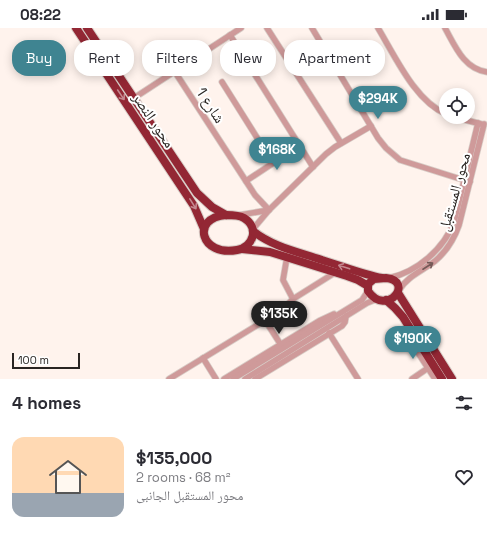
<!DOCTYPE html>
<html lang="en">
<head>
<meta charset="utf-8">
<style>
	body { margin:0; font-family:"Space Grotesk","Noto Naskh Arabic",sans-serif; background:#f7f7f7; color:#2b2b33; height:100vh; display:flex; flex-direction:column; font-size:15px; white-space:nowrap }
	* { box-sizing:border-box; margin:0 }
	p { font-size:13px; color:#7c7c81 }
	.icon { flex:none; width:22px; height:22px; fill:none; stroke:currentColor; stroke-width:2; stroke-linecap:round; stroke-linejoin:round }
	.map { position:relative; height:351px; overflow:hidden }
	.details { display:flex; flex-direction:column; background:#fff; flex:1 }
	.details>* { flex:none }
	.hud { position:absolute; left:12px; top:12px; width:463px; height:36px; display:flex; gap:8px }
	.tools { position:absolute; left:439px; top:60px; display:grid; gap:8px }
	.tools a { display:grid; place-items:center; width:36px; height:36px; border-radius:50%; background:#fff; box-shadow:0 2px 10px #0003; font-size:20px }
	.scale { position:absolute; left:12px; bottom:10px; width:68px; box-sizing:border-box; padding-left:4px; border:2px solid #292421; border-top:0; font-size:11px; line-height:14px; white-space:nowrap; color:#292421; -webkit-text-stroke:3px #fff; paint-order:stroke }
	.price { position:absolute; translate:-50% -34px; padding:0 9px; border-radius:14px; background:#3f8491; color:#fff; font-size:13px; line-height:26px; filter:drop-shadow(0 1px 2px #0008) }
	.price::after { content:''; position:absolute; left:50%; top:24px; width:12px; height:9px; margin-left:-6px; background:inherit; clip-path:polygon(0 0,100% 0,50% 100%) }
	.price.on { background:#222; color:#fff }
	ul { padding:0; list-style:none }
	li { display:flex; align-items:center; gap:12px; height:100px; padding:0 12px }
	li+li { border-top:1px solid #e1e1e2 }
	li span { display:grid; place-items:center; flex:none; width:112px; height:80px; border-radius:12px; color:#555 }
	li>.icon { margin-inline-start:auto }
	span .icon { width:48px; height:48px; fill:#fffc; stroke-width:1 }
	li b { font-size:17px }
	h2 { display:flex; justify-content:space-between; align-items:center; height:48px; padding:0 12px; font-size:17px }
	.pill { padding:0 14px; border-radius:16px; background:#fff; box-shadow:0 2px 10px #0003; font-size:14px; line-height:36px }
	.pill.on { background:#3f8491; color:#fff }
	.status { display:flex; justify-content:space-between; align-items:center; height:28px; padding:0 20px; background:#fff; direction:ltr }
	.status svg { height:11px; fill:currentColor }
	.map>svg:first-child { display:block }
</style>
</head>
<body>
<div class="status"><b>08:22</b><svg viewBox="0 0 49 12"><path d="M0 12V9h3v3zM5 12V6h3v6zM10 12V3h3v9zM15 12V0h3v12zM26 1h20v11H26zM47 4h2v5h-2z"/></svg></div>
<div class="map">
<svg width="487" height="351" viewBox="0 0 487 351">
	<rect width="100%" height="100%" fill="#fff3ed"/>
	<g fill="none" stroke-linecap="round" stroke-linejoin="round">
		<defs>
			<g id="minor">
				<polyline points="267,0 341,115"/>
				<polyline points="312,0 378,110 386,120 400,132 470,154"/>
				<path d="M378,0C395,28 415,73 446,86"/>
				<path d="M445,0C455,18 464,41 487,44"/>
				<polyline points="230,7 313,139"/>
				<polyline points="175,44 255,167 269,182"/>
				<polyline points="222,54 273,135"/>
				<polyline points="134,70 241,0"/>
				<polyline points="454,89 481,96"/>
				<polyline points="246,153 299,118"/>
				<polyline points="240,187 269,182"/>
				<polyline points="253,201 269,182 326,126 335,119 371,98"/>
				<polyline points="287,229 283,252 293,271"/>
				<path d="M389,250C417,244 444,221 454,194L478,95"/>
				<path d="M399,262C408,248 422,243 435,233C447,223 454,211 459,197L484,96"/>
				<polyline points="265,292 281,317"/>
				<polyline points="329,305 358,351"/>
				<polyline points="417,310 415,320 435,351"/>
				<polyline points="203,330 216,351"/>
				<polyline points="169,351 282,282 293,271 336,244"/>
				<polyline points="224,351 319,293 334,286"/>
				<polyline points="233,351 362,272 368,263"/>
				<polyline points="245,351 367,275 377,271"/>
				<polyline points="255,351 342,298 345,294 346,288"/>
				<polyline points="412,351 428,340"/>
			</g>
			<g id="highway">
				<polyline points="76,0 194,178 204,201"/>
				<polyline points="87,0 197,165 212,179 226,187"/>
				<path d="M226,187C232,187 239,187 244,190C260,200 253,219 237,222C201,229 190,190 226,187Z"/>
				<path d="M253,203C273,219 299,224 322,232C342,238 362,246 382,250"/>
				<polyline points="242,221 270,224 347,248 358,252 368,258"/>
				<path d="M386,250C415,253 387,290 368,263V256L374,251Z"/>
				<polyline points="398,265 452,351"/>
				<polyline points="386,272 395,280 403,289 442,351"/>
			</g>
		</defs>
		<use href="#minor" stroke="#d8cec8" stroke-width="7"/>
		<use href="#highway" stroke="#d8cec8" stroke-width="10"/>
		<use href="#minor" stroke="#cf9a9a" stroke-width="5.5"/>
		<use href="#highway" stroke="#932734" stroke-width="8"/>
	</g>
	<defs><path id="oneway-shaft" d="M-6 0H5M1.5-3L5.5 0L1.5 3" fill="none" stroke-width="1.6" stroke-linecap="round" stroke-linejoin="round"/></defs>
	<g stroke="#c4888f">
		<use href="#oneway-shaft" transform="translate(121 67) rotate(56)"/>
		<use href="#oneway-shaft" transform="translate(193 176) rotate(58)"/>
		<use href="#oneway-shaft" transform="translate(344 239) rotate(-162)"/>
	</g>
	<use stroke="#745957" href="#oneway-shaft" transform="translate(428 238) rotate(-33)"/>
	<g text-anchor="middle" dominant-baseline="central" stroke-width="4" stroke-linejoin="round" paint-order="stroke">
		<g font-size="15" fill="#292421" stroke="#fff">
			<text transform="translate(211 77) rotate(57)">شارع 1</text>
			<text transform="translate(154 92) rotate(56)">محور النصر</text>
			<text transform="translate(454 164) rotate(-74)">محور المستقبل</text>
		</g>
	</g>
</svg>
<div class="tools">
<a><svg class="icon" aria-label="locate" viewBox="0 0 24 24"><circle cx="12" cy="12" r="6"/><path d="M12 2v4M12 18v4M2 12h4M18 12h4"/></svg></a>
</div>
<div class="scale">100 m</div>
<b class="price" style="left:378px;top:92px">$294K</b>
<b class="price" style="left:277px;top:143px">$168K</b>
<b class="price on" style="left:279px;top:307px">$135K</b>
<b class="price" style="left:413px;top:332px">$190K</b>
<div class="hud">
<a class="pill on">Buy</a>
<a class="pill">Rent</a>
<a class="pill">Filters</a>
<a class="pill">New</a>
<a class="pill">Apartment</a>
</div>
</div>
<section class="details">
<h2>4 homes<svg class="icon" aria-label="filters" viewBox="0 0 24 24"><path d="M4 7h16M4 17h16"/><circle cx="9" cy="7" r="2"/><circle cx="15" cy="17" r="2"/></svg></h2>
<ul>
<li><span style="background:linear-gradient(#ffd9b3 70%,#9aa5b1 0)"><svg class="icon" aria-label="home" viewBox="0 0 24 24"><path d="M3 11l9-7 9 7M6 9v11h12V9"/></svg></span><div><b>$135,000</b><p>2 rooms · 68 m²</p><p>محور المستقبل الجانبى</p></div><svg class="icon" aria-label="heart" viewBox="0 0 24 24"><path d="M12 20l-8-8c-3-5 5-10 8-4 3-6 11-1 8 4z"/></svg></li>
</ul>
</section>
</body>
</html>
